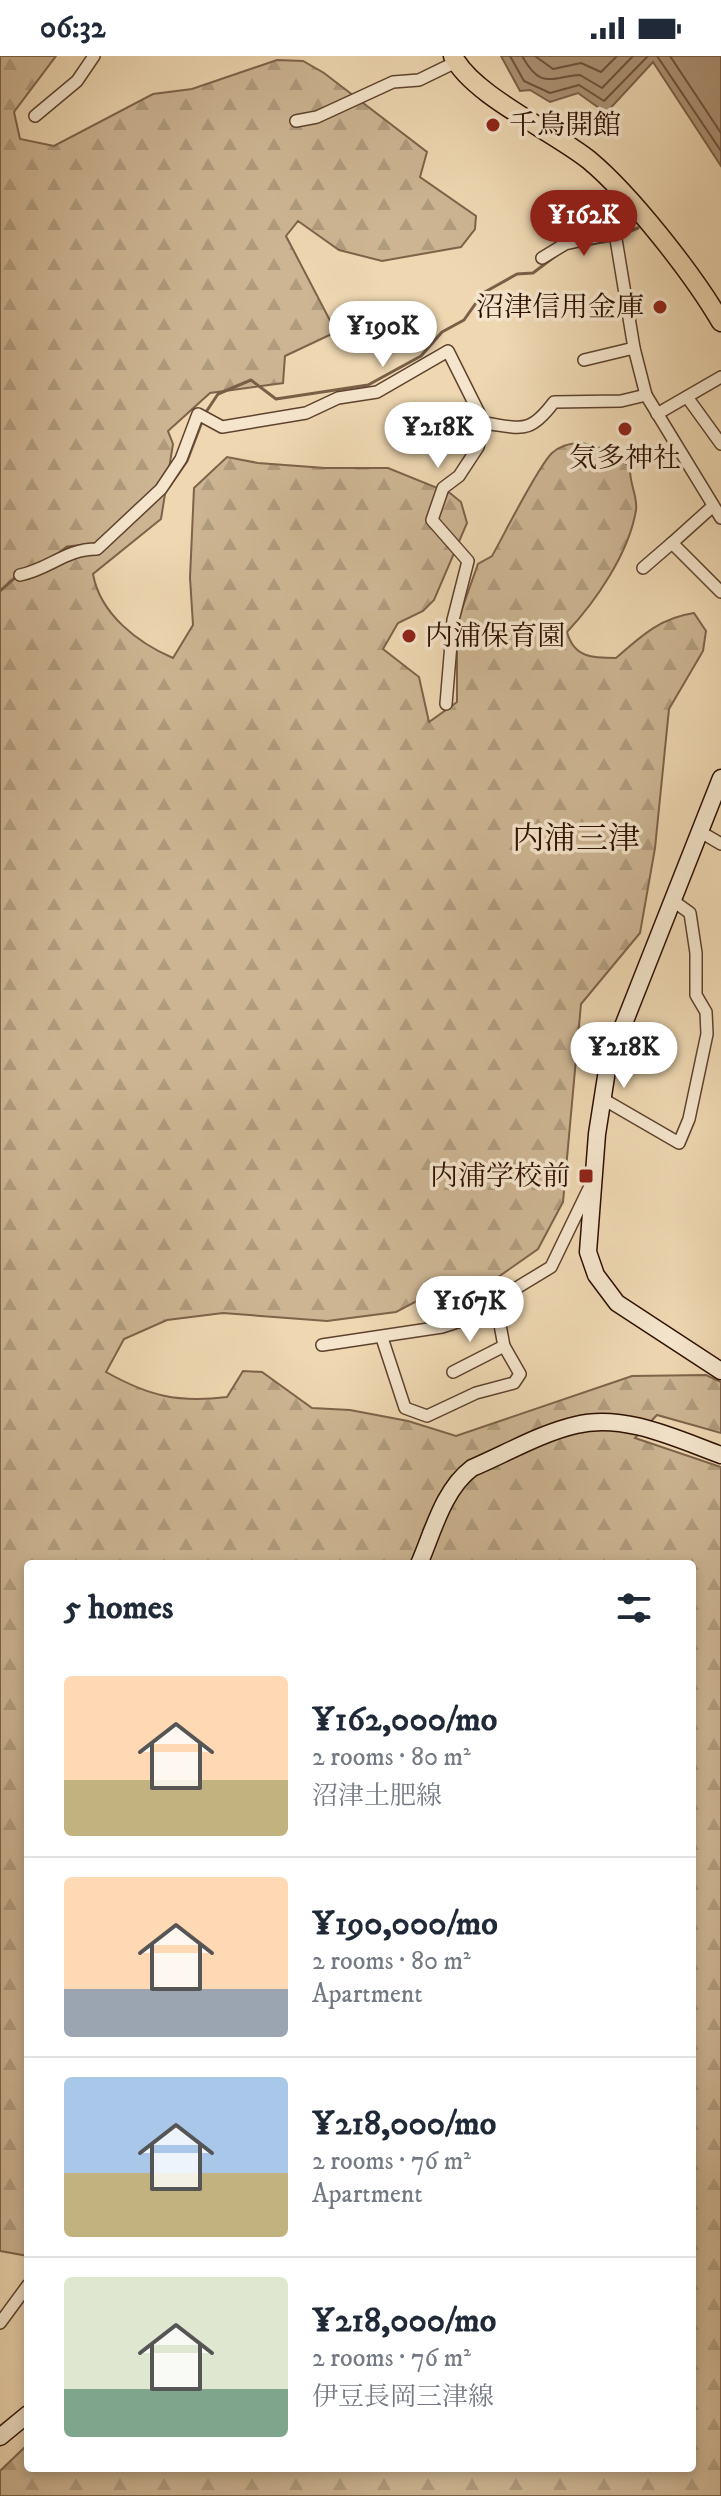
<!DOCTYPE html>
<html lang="en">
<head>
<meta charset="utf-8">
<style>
	body { margin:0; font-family:"IM FELL DW Pica","Noto Serif JP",serif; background:#f6f6f7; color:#1f2937; height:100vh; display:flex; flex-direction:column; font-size:30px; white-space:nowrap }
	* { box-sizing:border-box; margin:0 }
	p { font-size:26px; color:#747a83 }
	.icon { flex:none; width:44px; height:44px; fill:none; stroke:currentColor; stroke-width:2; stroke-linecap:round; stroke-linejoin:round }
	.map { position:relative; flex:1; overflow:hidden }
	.drawer { position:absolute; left:24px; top:1504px; width:672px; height:912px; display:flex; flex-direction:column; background:#fff; border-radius:8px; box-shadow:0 4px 12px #0003 }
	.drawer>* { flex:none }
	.price { position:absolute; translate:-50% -68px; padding:0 18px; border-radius:28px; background:#fff; color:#222; font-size:26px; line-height:52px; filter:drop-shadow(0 2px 4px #0008) }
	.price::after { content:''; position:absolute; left:50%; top:48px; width:24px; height:18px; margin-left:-12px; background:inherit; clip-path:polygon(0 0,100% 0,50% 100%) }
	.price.active { background:#8f2418; color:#fff }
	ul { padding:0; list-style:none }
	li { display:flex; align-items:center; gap:24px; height:200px; padding:0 40px }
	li+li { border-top:2px solid #e0e1e3 }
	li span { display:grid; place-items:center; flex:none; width:224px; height:160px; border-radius:8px; color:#555 }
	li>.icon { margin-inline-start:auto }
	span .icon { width:96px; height:96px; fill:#fffc; stroke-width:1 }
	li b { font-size:34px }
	h2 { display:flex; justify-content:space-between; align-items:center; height:96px; padding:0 40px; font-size:34px }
	.status { display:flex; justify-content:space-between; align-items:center; height:56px; padding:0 40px; background:#fff; direction:ltr }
	.status svg { height:22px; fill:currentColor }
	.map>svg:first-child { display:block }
</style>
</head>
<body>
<div class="status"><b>06:32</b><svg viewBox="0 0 49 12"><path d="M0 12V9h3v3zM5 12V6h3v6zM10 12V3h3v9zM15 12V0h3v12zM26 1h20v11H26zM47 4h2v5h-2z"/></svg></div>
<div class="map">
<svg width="721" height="2440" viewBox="0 0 721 2440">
	<defs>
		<pattern id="forest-firs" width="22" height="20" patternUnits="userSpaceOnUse" patternTransform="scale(2)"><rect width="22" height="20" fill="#cdb593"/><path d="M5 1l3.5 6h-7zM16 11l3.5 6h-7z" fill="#b09b7d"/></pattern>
	</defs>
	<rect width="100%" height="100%" fill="#eed7b1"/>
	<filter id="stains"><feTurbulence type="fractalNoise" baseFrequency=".0025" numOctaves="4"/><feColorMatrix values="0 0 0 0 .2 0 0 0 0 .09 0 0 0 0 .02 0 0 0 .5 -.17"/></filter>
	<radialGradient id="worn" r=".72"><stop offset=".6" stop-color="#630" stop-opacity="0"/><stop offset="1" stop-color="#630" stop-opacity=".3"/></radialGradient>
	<path fill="url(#forest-firs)" stroke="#7e624a" stroke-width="2" d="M0,0H56L14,56L20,83L54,90L153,38L192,33L277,4L303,5L324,17L427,96L420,121L476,160L475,173L461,191L382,205L339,194L298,165L286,180L336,276L285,300L283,327L210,337L168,375L173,388L161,463L93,518C100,558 138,587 173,602L193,569L190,522L194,432L227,401L258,407L325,412H388L450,437L461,446L467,467L434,544L423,555L398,567L383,593L419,621L429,666L457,646V567L478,508L492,500C504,479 538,410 552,397C576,376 611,393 630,411C629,428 638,440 636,454C629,497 596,545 567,576C574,602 593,602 616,602C641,580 660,562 694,557L706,575L703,595L669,653L655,792L640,877L581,948L563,1146L538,1193L494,1224L455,1225L396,1256L327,1265L223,1257L167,1264L124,1283L106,1316C149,1340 177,1347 227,1341L243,1315L262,1316L312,1352L350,1354L408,1365L456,1380L632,1320L706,1319L721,1326V1377L657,1359L635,1382L721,1411V2440H0V2415L28,2388V2412H692V1508H28V2200L0,2195Z"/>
	<polygon fill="#ad9376" stroke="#7a5f48" stroke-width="2" points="501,0 721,0 721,110 653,6 606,57 578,37 550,46 530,34 520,35"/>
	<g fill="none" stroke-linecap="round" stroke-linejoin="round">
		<g stroke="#6e523c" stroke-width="2">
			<polyline points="510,0 524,25 550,37 579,29 604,45 648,0"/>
			<path d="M522,0C541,34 550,21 580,19L602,32L633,0"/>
			<polyline points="535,0 553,13 581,7 601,16 617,0"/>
			<polyline points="657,0 721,95"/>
			<polyline points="670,0 721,77"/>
		</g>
		<g stroke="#7a5f48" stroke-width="3">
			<polyline points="621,179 638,172"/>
			<polyline points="579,190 609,185"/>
			<polyline points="206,356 218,338 251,324 276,343 368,329 421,300 442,276 464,264 483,237 517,218 533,217 558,198"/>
			<polyline points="169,431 187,405 203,363"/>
			<polyline points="58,498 67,491 95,488"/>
			<polyline points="0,535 18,519"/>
		</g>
		<defs>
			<g id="street">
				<polyline points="35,60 77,25 94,0"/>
				<polyline points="296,65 317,61 393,26 419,24 456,6"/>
				<polyline points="615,129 615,177 634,292 646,339 721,462"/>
				<polyline points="542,202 565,188 615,177"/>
				<polyline points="584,304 634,292"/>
				<polyline points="687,341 721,388"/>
				<polyline points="657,358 721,321"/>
				<polyline points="712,451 672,487 721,536"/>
				<polyline points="643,512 672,487"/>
				<path d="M20,519C50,513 65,493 97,493L161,433L181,403L198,358L222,371L306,357L338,342L377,336L448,295L484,367"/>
				<path d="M446,648L453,564L468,505L432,464L443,432L459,420L478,391L484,367C522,372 529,379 554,346L621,345L646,339"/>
				<polyline points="699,775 721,788"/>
				<polyline points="603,1043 679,1087 689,1063 707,978 706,956 696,939 696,897 690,857 672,844"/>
				<polyline points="382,1282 405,1352 427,1360 476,1337 514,1327 520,1318 504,1290 497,1253"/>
				<polyline points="322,1289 442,1271 497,1253 518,1231 551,1211 592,1126"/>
				<polyline points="453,1316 504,1290"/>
				<polyline points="0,2267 28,2229"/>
			</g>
			<g id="secondary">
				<polyline points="721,722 608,1008 597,1078 588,1196 596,1219 617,1247 721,1315"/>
				<path d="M419,1508C433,1476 443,1434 472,1412C505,1398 541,1377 576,1369C624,1357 677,1383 721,1399"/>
				<polyline points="0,2381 28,2358"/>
			</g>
			<path id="primary" d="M453,0C472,39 553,75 589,104C631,139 693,218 721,266"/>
		</defs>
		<use href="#street" stroke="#5e422e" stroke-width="14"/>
		<use href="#secondary" stroke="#2e1002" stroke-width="19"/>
		<use href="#primary" stroke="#2e1002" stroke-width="21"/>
		<use href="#street" stroke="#f4e5cc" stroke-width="11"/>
		<use href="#secondary" stroke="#f4e5cc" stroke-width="16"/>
		<use href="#primary" stroke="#eed7b1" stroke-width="18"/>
	</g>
	<g fill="#8f2418" stroke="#f4e5cc" stroke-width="3">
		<circle cx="493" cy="69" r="8"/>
		<circle cx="660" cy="251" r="8"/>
		<circle cx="625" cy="373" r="8"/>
		<circle cx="409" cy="580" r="8"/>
		<rect x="578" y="1112" width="16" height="16" rx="4"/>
	</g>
	<g text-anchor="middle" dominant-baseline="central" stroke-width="7" stroke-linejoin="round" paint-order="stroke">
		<g font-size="28" fill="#2e1002" stroke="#f4e5cc" text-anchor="start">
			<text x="509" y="69">千鳥開館</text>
			<text x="644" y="251" text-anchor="end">沼津信用金庫</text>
			<text x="625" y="402" text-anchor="middle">気多神社</text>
			<text x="425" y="580">内浦保育園</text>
			<text x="570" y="1120" text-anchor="end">内浦学校前</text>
		</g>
		<g font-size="32" fill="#2e1002" stroke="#f4e5cc">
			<text x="576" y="784">内浦三津</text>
		</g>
	</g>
	<rect width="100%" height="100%" filter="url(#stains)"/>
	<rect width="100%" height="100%" fill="url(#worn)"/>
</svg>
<b class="price active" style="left:584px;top:202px">¥162K</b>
<b class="price" style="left:383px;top:313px">¥190K</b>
<b class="price" style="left:438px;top:414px">¥218K</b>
<b class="price" style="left:624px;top:1034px">¥218K</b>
<b class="price" style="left:470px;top:1288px">¥167K</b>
<section class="drawer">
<h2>5 homes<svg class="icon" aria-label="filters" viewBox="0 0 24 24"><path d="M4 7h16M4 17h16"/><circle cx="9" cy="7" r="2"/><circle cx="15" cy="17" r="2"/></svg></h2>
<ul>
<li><span style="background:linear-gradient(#ffd9b3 65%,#c2b280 0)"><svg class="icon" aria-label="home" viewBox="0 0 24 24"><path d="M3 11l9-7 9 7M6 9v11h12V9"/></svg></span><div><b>¥162,000/mo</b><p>2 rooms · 80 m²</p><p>沼津土肥線</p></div></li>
<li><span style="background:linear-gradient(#ffd9b3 70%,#9aa5b1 0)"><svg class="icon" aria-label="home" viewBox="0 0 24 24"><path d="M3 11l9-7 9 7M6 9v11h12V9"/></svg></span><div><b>¥190,000/mo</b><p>2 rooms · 80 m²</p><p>Apartment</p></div></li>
<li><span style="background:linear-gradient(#a9c7e8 60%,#c2b280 0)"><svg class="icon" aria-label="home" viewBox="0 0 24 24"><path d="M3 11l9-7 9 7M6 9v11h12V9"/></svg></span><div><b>¥218,000/mo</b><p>2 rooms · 76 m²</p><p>Apartment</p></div></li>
<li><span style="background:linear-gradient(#dfe7d0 70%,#7fa58c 0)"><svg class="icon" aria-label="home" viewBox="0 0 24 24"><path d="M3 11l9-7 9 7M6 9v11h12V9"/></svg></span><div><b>¥218,000/mo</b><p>2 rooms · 76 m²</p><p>伊豆長岡三津線</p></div></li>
</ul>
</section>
</div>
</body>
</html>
